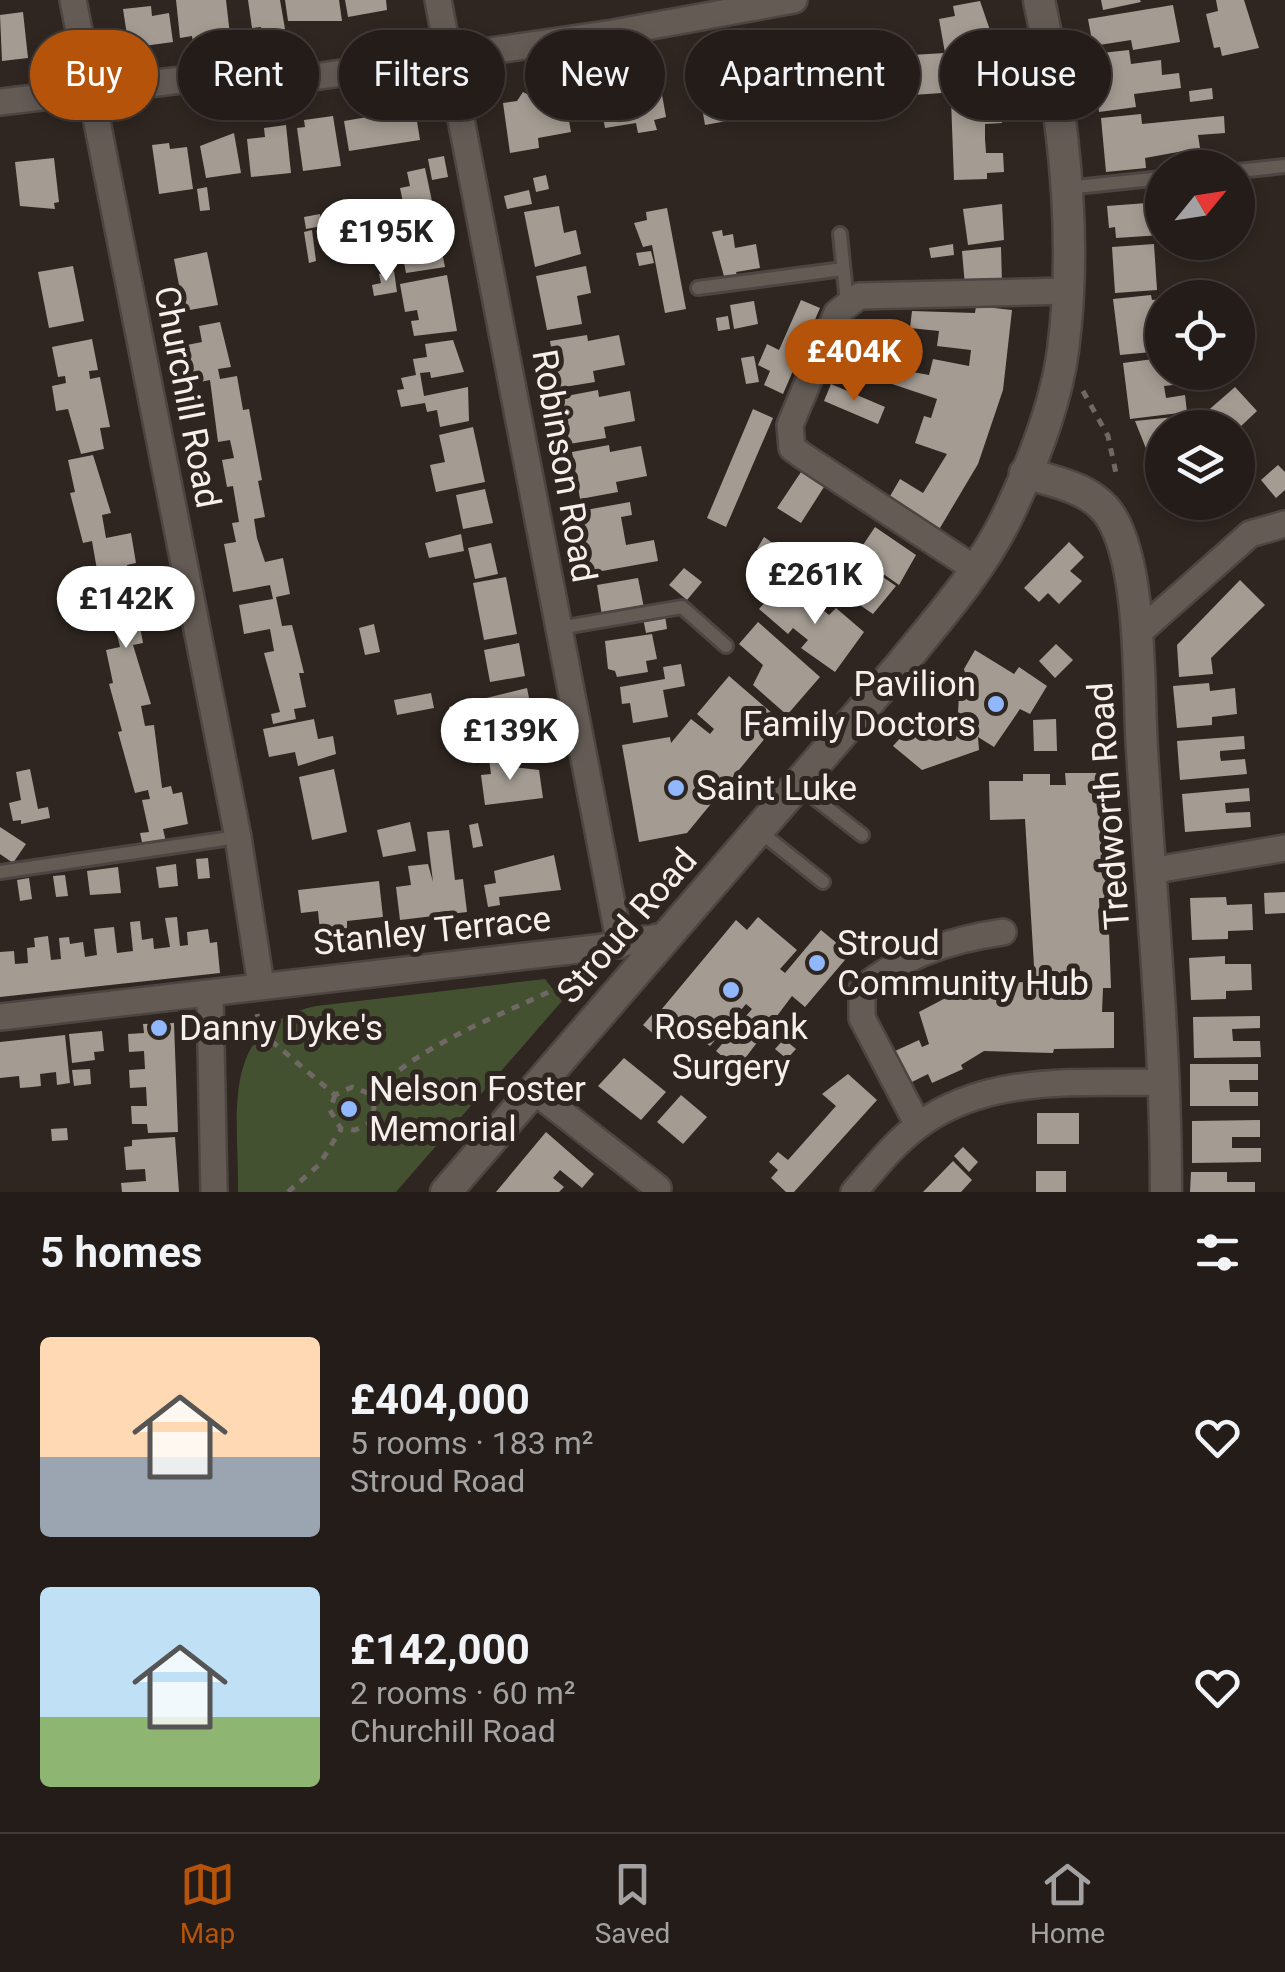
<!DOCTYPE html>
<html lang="en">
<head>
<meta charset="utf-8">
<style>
	body { margin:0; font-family:Roboto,sans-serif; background:#2b2522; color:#f1f3f6; height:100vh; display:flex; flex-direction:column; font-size:38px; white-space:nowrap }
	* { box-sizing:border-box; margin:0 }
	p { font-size:32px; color:#a3a1a2 }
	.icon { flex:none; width:55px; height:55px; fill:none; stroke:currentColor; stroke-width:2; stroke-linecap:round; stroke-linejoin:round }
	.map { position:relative; height:1192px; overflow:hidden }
	.panel { display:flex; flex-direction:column; background:#231c19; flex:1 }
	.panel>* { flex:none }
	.guide { position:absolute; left:30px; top:30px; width:1225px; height:90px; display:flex; gap:20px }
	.needle { width:65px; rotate:60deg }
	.tools { position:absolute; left:1145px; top:150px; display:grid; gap:20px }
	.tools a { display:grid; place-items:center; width:110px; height:110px; border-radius:50%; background:#231c19; box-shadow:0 5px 15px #0003,0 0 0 2px #403a38; font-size:50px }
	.price { position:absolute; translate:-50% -85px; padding:0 22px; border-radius:35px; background:#fff; color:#222; font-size:32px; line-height:65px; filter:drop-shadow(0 2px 5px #0008) }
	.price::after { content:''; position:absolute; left:50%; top:60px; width:30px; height:22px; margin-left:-15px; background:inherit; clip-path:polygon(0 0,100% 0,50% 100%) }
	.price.on { background:#b45309; color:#fff }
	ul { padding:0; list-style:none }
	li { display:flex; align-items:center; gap:30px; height:250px; padding:0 40px }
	li span { display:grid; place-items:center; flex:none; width:280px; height:200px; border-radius:10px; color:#555 }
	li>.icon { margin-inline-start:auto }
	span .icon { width:120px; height:120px; fill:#fffc; stroke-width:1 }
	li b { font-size:42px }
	h2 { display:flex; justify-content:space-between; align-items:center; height:120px; padding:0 40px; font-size:42px }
	.chip { padding:0 35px; border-radius:45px; background:#231c19; box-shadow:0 5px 15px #0003,0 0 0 2px #403a38; font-size:35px; line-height:90px }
	.chip.on { background:#b45309; color:#fff }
	.tab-bar { display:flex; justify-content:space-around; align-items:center; height:140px; border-top:2px solid #403a38; background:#231c19; font-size:28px; color:#a3a1a2 }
	.tab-bar a { display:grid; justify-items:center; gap:5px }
	.tab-bar .on { color:#b45309 }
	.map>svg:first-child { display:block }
</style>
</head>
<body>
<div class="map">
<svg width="1285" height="1192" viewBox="0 0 1285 1192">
	<rect width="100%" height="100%" fill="#2f2621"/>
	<path fill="#435130" d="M545,979L562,1001L396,1192H238C239,1112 218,1027 316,1006Z"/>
	<g fill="#a49c93">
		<polygon points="176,0 226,0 230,35 193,42 192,36 180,38"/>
		<polygon points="248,0 280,0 285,29 262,33 261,27 252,28"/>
		<polygon points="285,0 339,0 342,21 288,21"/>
		<polygon points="345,0 386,0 387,10 348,17"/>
		<polygon points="1101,0 1140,0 1141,2 1103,10"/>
		<polygon points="1216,0 1244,0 1259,48 1222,56 1220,47 1214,48 1206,14 1218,11"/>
		<polygon points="980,1 991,33 979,35 983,59 995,58 998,79 969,84 971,92 952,95 949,81 941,82 942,93 897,96 895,56 945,53 939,19 955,16 953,6"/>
		<polygon points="1173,5 1180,42 1133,50 1131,40 1093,46 1088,19"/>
		<polygon points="151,6 152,16 169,13 173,42 129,48 123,9"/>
		<polygon points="23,12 28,58 2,61 0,15"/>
		<polygon points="838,46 846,96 811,102 812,112 771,119 765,83 771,82 767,58 786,55 787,59"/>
		<polygon points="1129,50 1131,64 1161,60 1162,75 1179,73 1181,88 1134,94 1136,107 1099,112 1092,54"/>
		<polygon points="740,71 741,76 751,74 759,115 705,125 698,84"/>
		<polygon points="636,75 645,81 659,78 666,117 654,120 657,130 638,133 636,123 605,128 598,89 612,87 618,78 630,83"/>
		<polygon points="1212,88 1213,99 1190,102 1189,91"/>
		<polygon points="541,89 550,95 564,93 571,132 538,138 539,148 510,153 503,103 517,101 523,92 535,98"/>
		<polygon points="984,99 984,105 1001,104 1002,123 985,124 985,139 986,153 1003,153 1004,172 987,173 987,179 954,180 951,100"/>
		<polygon points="415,109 420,140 349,151 344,121"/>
		<polygon points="1141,114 1142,124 1224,116 1225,133 1198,135 1200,148 1145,158 1146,168 1106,172 1101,118"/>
		<polygon points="333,116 341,166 303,171 297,128 305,127 304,120"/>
		<polygon points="286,125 291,173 251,177 247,139 265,137 264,128"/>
		<polygon points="234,133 241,173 206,178 200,146"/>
		<polygon points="169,143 170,149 187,147 193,189 159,194 152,145"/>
		<polygon points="444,156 448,177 432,180 428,159"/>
		<polygon points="54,158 59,202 54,203 55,209 20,206 15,162"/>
		<polygon points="425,168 433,206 405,212 400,188 410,186 407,172"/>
		<polygon points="546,175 549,189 536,192 533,178"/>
		<polygon points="207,187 210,210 200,211 197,189"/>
		<polygon points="529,190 532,204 507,209 504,196"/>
		<polygon points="1147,203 1149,216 1162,215 1162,235 1116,238 1115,227 1109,228 1107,206"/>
		<polygon points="1002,204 1004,240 968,245 963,209"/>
		<polygon points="559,206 564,233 576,230 581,254 535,267 524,212"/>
		<polygon points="667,208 686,309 665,313 652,245 643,247 634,223 647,220 646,212"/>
		<polygon points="434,212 445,267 406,273 401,247 394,248 388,221"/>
		<polygon points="320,214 322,226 306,229 304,217"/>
		<polygon points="312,230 316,261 309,263 304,232"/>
		<polygon points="722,230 723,236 733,234 735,248 756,244 760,268 736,272 738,278 725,280 712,232"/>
		<polygon points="953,244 954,255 931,258 929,248"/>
		<polygon points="1154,244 1157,290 1115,293 1112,247"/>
		<polygon points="1001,247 1002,283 965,286 962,251"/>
		<polygon points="651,251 654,263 639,266 636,253"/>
		<polygon points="207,252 218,305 184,311 174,259"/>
		<polygon points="73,266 84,321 49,328 38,272"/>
		<polygon points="586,266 591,293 577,296 582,324 547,330 536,276"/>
		<polygon points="394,271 397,292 374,296 372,285 381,283 379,274"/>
		<polygon points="447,275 457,331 414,336 411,321 419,320 417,310 405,312 400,284"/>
		<polygon points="1151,295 1152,300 1162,299 1162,315 1153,316 1155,331 1162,330 1162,351 1120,355 1113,299"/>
		<polygon points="801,300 820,308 783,394 764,385 770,371 758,365 767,344 779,350"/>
		<polygon points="754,301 758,324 734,329 730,305"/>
		<polygon points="976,306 1012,310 1003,390 978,464 937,533 886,503 900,479 923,493 947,454 915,443 924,416 931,418 937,399 886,382 891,368 929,375 933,359 969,366 971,350 937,346 939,331 910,328 912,311 975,313"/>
		<polygon points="728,316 730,329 718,331 716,318"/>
		<polygon points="220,322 231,367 218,369 220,379 237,376 243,410 249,409 262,480 258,481 265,517 254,519 257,538 265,562 283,558 290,594 276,597 282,626 292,625 304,673 299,673 306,707 294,709 296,719 273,724 271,714 280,712 264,653 274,651 270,629 244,634 239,605 273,599 270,585 233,592 224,544 236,542 232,523 239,522 233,486 227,487 222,460 234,458 230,440 218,442 210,380 200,382 199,372 192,374 187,345 202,342 199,326"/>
		<polygon points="587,335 588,341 619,335 625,365 593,371 595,382 558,388 550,341"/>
		<polygon points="92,339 98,370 89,371 90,379 100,377 110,427 100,428 104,449 81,454 68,409 56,411 52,386 66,383 65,376 58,377 52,347"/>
		<polygon points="453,340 464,372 431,378 430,372 420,373 424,396 468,387 469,421 440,427 437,410 427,412 425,403 401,407 397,390 404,389 401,378 416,375 413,359 427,357 425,344"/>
		<polygon points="754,356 759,382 746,384 741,358"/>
		<polygon points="1161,358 1162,372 1182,372 1183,384 1164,386 1166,398 1185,395 1187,412 1130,419 1123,363"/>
		<polygon points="831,384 885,407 878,424 824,401"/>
		<polygon points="1235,387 1257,411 1239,428 1162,428 1162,496 1157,502 1153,466 1135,421 1204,414"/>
		<polygon points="598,390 599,397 630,391 635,421 604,427 606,438 569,444 561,397"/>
		<polygon points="753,409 773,418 726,527 707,518"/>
		<polygon points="473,427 485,482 436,492 430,465 445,462 439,435"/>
		<polygon points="609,445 610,452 641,446 647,476 616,482 618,492 580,499 572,452"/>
		<polygon points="93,455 111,513 102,515 106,538 131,533 136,563 127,565 129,572 138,571 148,620 139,621 143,643 133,645 151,704 141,706 145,726 154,725 162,788 171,786 173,794 182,792 188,824 163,829 166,842 143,847 140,833 149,832 142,800 150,799 148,790 135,793 118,732 122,731 109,684 113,683 106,650 120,647 103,578 105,569 97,570 92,541 83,543 70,493 75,492 68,460"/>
		<polygon points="1278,465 1285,472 1285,490 1276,498 1261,480"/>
		<polygon points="801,472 824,487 801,523 777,508"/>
		<polygon points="485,489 493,523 463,529 456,495"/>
		<polygon points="630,502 632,515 621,517 626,545 654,540 658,561 591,573 580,511"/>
		<polygon points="875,527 916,555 899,585 865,561 870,554 861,548"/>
		<polygon points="461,534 464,551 429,558 425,543"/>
		<polygon points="764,537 784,551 777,562 757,549"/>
		<polygon points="1069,542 1084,557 1070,571 1082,581 1059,604 1048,593 1039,602 1024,588"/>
		<polygon points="491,543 498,574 475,579 468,548"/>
		<polygon points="861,562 896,586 873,614 835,588 845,573 851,577"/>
		<polygon points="684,568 702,582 687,600 669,585"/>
		<polygon points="506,577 517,634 484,640 473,583"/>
		<polygon points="638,578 644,608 602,616 597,585"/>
		<polygon points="1240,580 1265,605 1211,658 1213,674 1179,677 1177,645"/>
		<polygon points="796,587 829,615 836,608 864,632 835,672 801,648 808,640 793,628 788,634 759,609 771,595 782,604"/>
		<polygon points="665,615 667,629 646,633 643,618"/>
		<polygon points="758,622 820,677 787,715 753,685 763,665 739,644"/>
		<polygon points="374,624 380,652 365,655 359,628"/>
		<polygon points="652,634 657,659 646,661 648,672 617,677 615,671 608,669 605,641"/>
		<polygon points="519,643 525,676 490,682 484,650"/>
		<polygon points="1056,644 1073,660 1055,678 1039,661"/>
		<polygon points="975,650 1014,674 1019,667 1047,686 1030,714 1020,709 994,747 978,737 979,750 922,770 893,746 912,725 928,726 933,719 958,713 959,694 968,686 964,669"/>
		<polygon points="681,664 685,686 663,690 668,717 633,723 630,703 622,704 620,687 665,679 663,667"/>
		<polygon points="729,676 780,720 687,833 639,842 622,745 670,737 671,743 691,719 710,734 714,729 697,714"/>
		<polygon points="1209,683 1210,691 1235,688 1237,714 1212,717 1212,725 1177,728 1173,686"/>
		<polygon points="527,688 536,733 499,741 497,731 455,739 449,707"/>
		<polygon points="431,693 434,708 397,715 394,700"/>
		<polygon points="314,719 318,739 333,736 336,754 298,766 295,752 269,757 263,729"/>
		<polygon points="1056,719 1057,751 1034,751 1033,720"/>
		<polygon points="1244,736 1245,749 1220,751 1220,756 1221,761 1245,759 1247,774 1180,780 1177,741"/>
		<polygon points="502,742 503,753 487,755 486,743"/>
		<polygon points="483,743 486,758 468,761 465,745"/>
		<polygon points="511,756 513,767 539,770 543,798 485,805 481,775 491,774 489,759"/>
		<polygon points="30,769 38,809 48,807 50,818 21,824 21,820 13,821 9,803 21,800 16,772"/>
		<polygon points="334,769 347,832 312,840 299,777"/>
		<polygon points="1065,773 1101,773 1106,870 1105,898 1099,898 1100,933 1109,933 1111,988 1103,988 1102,1012 1114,1012 1114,1048 1054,1049 1053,1053 984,1051 961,1065 963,1069 932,1083 928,1074 910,1083 895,1051 919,1040 922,1047 929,1044 919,1012 974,983 1035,982 1025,819 990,820 989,781 1023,781 1023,774 1050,774 1050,785 1066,785"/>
		<polygon points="1249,788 1250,801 1225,803 1226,813 1250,812 1251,827 1185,832 1182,794"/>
		<polygon points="410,822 416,851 383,857 377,830"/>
		<polygon points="478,823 483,846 473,848 469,825"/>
		<polygon points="0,827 26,844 13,863 0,854"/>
		<polygon points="449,830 455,880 463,879 467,912 400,920 396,887 411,885 408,866 428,864 433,882 427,832"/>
		<polygon points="554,855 561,890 499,897 500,905 488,907 484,885 496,883 494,871"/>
		<polygon points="208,858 210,878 198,879 196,859"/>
		<polygon points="176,864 178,886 159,888 156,867"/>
		<polygon points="118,867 121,893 90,895 87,871"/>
		<polygon points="65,875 68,896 56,897 53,876"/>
		<polygon points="29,878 32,899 20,901 17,880"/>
		<polygon points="379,881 383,917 347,921 347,928 320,931 318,911 301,913 298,890"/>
		<polygon points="1285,892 1285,913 1265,914 1264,893"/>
		<polygon points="1226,897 1227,905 1252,904 1253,930 1228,931 1228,939 1192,940 1190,898"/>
		<polygon points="177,917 180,946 188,945 187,932 208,929 210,943 217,942 220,973 0,997 0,952 14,951 15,964 28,963 27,948 35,947 34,938 48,936 51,960 61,959 59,938 69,937 70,944 83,942 85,957 97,955 94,929 114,927 117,953 133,951 130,922 140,921 142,940 153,938 154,949 170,947 165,918"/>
		<polygon points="758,917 797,950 780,969 785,973 821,930 850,954 805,1007 792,996 737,1069 716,1051 752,1009 746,1004 710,1046 661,1010 736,920 747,930"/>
		<polygon points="1225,956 1225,964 1251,964 1252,990 1226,991 1226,999 1191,1000 1189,958"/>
		<polygon points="656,1010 676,1026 663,1042 643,1025"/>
		<polygon points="1260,1016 1260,1028 1232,1029 1233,1041 1260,1041 1261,1057 1194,1058 1193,1017"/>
		<polygon points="174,1023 178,1132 148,1133 147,1124 132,1124 131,1106 147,1106 146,1087 130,1088 129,1070 145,1069 144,1051 129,1052 128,1034 144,1033 143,1024"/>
		<polygon points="102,1031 104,1051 94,1052 95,1060 72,1063 69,1034"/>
		<polygon points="65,1035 70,1083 57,1085 56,1072 40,1074 41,1086 32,1087 20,1088 19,1076 0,1078 0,1042"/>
		<polygon points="784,1039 796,1049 787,1059 775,1049"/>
		<polygon points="624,1058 666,1092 641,1120 598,1086"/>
		<polygon points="1190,1064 1258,1064 1258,1080 1229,1080 1230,1092 1258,1092 1258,1106 1190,1106"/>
		<polygon points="90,1069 91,1084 74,1086 72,1070"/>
		<polygon points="848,1074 877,1100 794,1192 786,1192 771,1178 778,1170 769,1162 778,1152 788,1160 836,1106 822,1094"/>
		<polygon points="681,1095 707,1117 683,1144 657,1122"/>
		<rect x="1037" y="1113" width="42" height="31"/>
		<polygon points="1260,1120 1260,1137 1232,1137 1232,1148 1261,1148 1261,1162 1192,1163 1192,1121"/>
		<polygon points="67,1128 68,1140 52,1141 51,1129"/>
		<polygon points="546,1132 594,1174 582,1188 560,1170 553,1178 564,1187 559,1192 496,1192"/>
		<polygon points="175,1137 179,1192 122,1192 121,1183 146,1181 145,1169 126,1170 124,1147 132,1146 132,1140"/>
		<polygon points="963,1147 978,1162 969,1172 954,1156"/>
		<polygon points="953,1161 972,1180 961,1192 923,1192"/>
		<rect x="1036" y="1171" width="30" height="21"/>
		<polygon points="1191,1172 1227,1172 1227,1182 1255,1182 1255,1192 1190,1192"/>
	</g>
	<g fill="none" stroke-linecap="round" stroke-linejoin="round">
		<defs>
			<g id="service">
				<polyline points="1238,171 1285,166"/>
				<polyline points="1066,188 1162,178"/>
				<polyline points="840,234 847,303"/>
				<polyline points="698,288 843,269"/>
				<polyline points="559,628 682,607 726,646"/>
				<polyline points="799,786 862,835"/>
				<polyline points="759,831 823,882"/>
				<polyline points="0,872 238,837"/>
			</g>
			<g id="minor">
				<polyline points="73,0 238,837 261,985"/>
				<polyline points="438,0 620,945"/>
				<polyline points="0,102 239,73 287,81 613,33 794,0"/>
				<polyline points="975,569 803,456 792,448 790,425 837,313 859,296 1066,291"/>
				<polyline points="1136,635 1250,534 1285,524"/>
				<polyline points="1150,871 1285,848"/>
				<polyline points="210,995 214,1192"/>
				<polyline points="0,1017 596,948 669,935"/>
				<polyline points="533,1090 658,1188"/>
				<path d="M918,1125L862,1018V989C901,956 954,939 1003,932"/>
				<path d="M854,1192C874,1169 894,1143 919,1125C990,1073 1082,1084 1166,1082"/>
			</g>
			<path id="tertiary" d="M1025,473C1055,482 1093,488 1111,517C1143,569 1138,688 1142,750C1151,898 1166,1044 1166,1192"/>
			<path id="secondary" d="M446,1192L900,666C938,619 981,571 1007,517C1031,467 1056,405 1063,350C1078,236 1063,111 1039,0"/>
		</defs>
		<use href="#service" stroke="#4d4541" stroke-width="18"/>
		<use href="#minor" stroke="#4d4541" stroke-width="30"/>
		<use href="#tertiary" stroke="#4d4541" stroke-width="35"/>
		<use href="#secondary" stroke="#4d4541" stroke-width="35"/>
		<g stroke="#706864" stroke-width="5" stroke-dasharray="8 8" stroke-linecap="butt">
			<polyline points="1083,391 1108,436 1117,478"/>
			<path d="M257,1014L261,1032L335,1095L352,1087L371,1094C430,1037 508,1014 577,978"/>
			<polyline points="335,1095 330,1110 341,1129 355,1130 370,1123 374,1108 371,1094"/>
			<polyline points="288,1192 319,1165 341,1129"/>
		</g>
		<use href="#service" stroke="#645b55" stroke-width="12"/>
		<use href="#minor" stroke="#645b55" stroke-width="25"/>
		<use href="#tertiary" stroke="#645b55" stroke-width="30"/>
		<use href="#secondary" stroke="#645b55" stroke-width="30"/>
	</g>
	<g fill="#91b8fd" stroke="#2f2621" stroke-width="4">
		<circle cx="996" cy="704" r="10"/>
		<circle cx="676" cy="788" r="10"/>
		<circle cx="817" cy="963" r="10"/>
		<circle cx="731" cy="990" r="10"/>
		<circle cx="159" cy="1028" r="10"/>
		<circle cx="349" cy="1109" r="10"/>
	</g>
	<g text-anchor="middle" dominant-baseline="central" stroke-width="10" stroke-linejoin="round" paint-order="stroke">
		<g font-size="35" fill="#f6f0ed" stroke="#2f2621">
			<text transform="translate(187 397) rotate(79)">Churchill Road</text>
			<text transform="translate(564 466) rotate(80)">Robinson Road</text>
			<text transform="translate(1109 806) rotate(-94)">Tredworth Road</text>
			<text transform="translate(627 926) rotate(-49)">Stroud Road</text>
			<text transform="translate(432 931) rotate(-6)">Stanley Terrace</text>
		</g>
		<g font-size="35" fill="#f6f0ed" stroke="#2f2621" text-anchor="start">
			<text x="976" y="684" text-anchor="end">Pavilion<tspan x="976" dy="40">Family Doctors</tspan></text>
			<text x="696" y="788">Saint Luke</text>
			<text x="837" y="943">Stroud<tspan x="837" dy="40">Community Hub</tspan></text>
			<text x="731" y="1027" text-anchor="middle">Rosebank<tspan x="731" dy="40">Surgery</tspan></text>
			<text x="179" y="1028">Danny Dyke's</text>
			<text x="369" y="1089">Nelson Foster<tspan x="369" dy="40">Memorial</tspan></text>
		</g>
	</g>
</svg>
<div class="tools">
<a><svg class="needle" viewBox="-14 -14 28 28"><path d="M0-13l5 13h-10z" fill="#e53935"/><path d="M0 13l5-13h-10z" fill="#a3a1a2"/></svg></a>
<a><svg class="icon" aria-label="locate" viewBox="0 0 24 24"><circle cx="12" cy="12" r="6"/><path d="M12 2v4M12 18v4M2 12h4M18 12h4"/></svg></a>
<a><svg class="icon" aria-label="layers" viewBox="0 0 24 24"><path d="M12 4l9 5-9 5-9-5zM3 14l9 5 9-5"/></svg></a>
</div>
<b class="price" style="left:386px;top:284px">£195K</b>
<b class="price on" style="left:854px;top:404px">£404K</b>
<b class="price" style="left:815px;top:627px">£261K</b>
<b class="price" style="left:126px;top:651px">£142K</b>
<b class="price" style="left:510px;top:783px">£139K</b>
<div class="guide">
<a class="chip on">Buy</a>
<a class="chip">Rent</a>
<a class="chip">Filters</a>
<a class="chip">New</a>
<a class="chip">Apartment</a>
<a class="chip">House</a>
</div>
</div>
<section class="panel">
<h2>5 homes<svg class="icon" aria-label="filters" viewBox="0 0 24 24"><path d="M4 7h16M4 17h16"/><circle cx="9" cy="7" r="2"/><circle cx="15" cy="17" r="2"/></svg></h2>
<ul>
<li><span style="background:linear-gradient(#ffd9b3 60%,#9aa5b1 0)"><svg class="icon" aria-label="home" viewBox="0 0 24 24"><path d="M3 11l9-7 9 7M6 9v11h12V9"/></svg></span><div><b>£404,000</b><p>5 rooms · 183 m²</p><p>Stroud Road</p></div><svg class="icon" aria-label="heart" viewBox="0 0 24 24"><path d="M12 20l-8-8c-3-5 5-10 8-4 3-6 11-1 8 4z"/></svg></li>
<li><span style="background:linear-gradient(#bfe0f5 65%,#8fb573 0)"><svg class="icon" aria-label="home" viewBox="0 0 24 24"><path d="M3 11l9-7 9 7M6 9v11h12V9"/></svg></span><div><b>£142,000</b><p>2 rooms · 60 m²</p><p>Churchill Road</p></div><svg class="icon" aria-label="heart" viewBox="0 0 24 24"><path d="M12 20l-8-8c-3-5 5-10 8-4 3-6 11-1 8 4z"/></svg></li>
</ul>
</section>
<nav class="tab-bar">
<a class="on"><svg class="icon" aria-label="map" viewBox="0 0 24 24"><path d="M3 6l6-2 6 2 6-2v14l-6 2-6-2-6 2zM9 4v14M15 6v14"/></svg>Map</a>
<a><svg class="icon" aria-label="saved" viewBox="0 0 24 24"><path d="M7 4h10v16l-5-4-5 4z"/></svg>Saved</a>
<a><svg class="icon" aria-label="home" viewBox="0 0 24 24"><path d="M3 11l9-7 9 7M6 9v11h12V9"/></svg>Home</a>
</nav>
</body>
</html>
